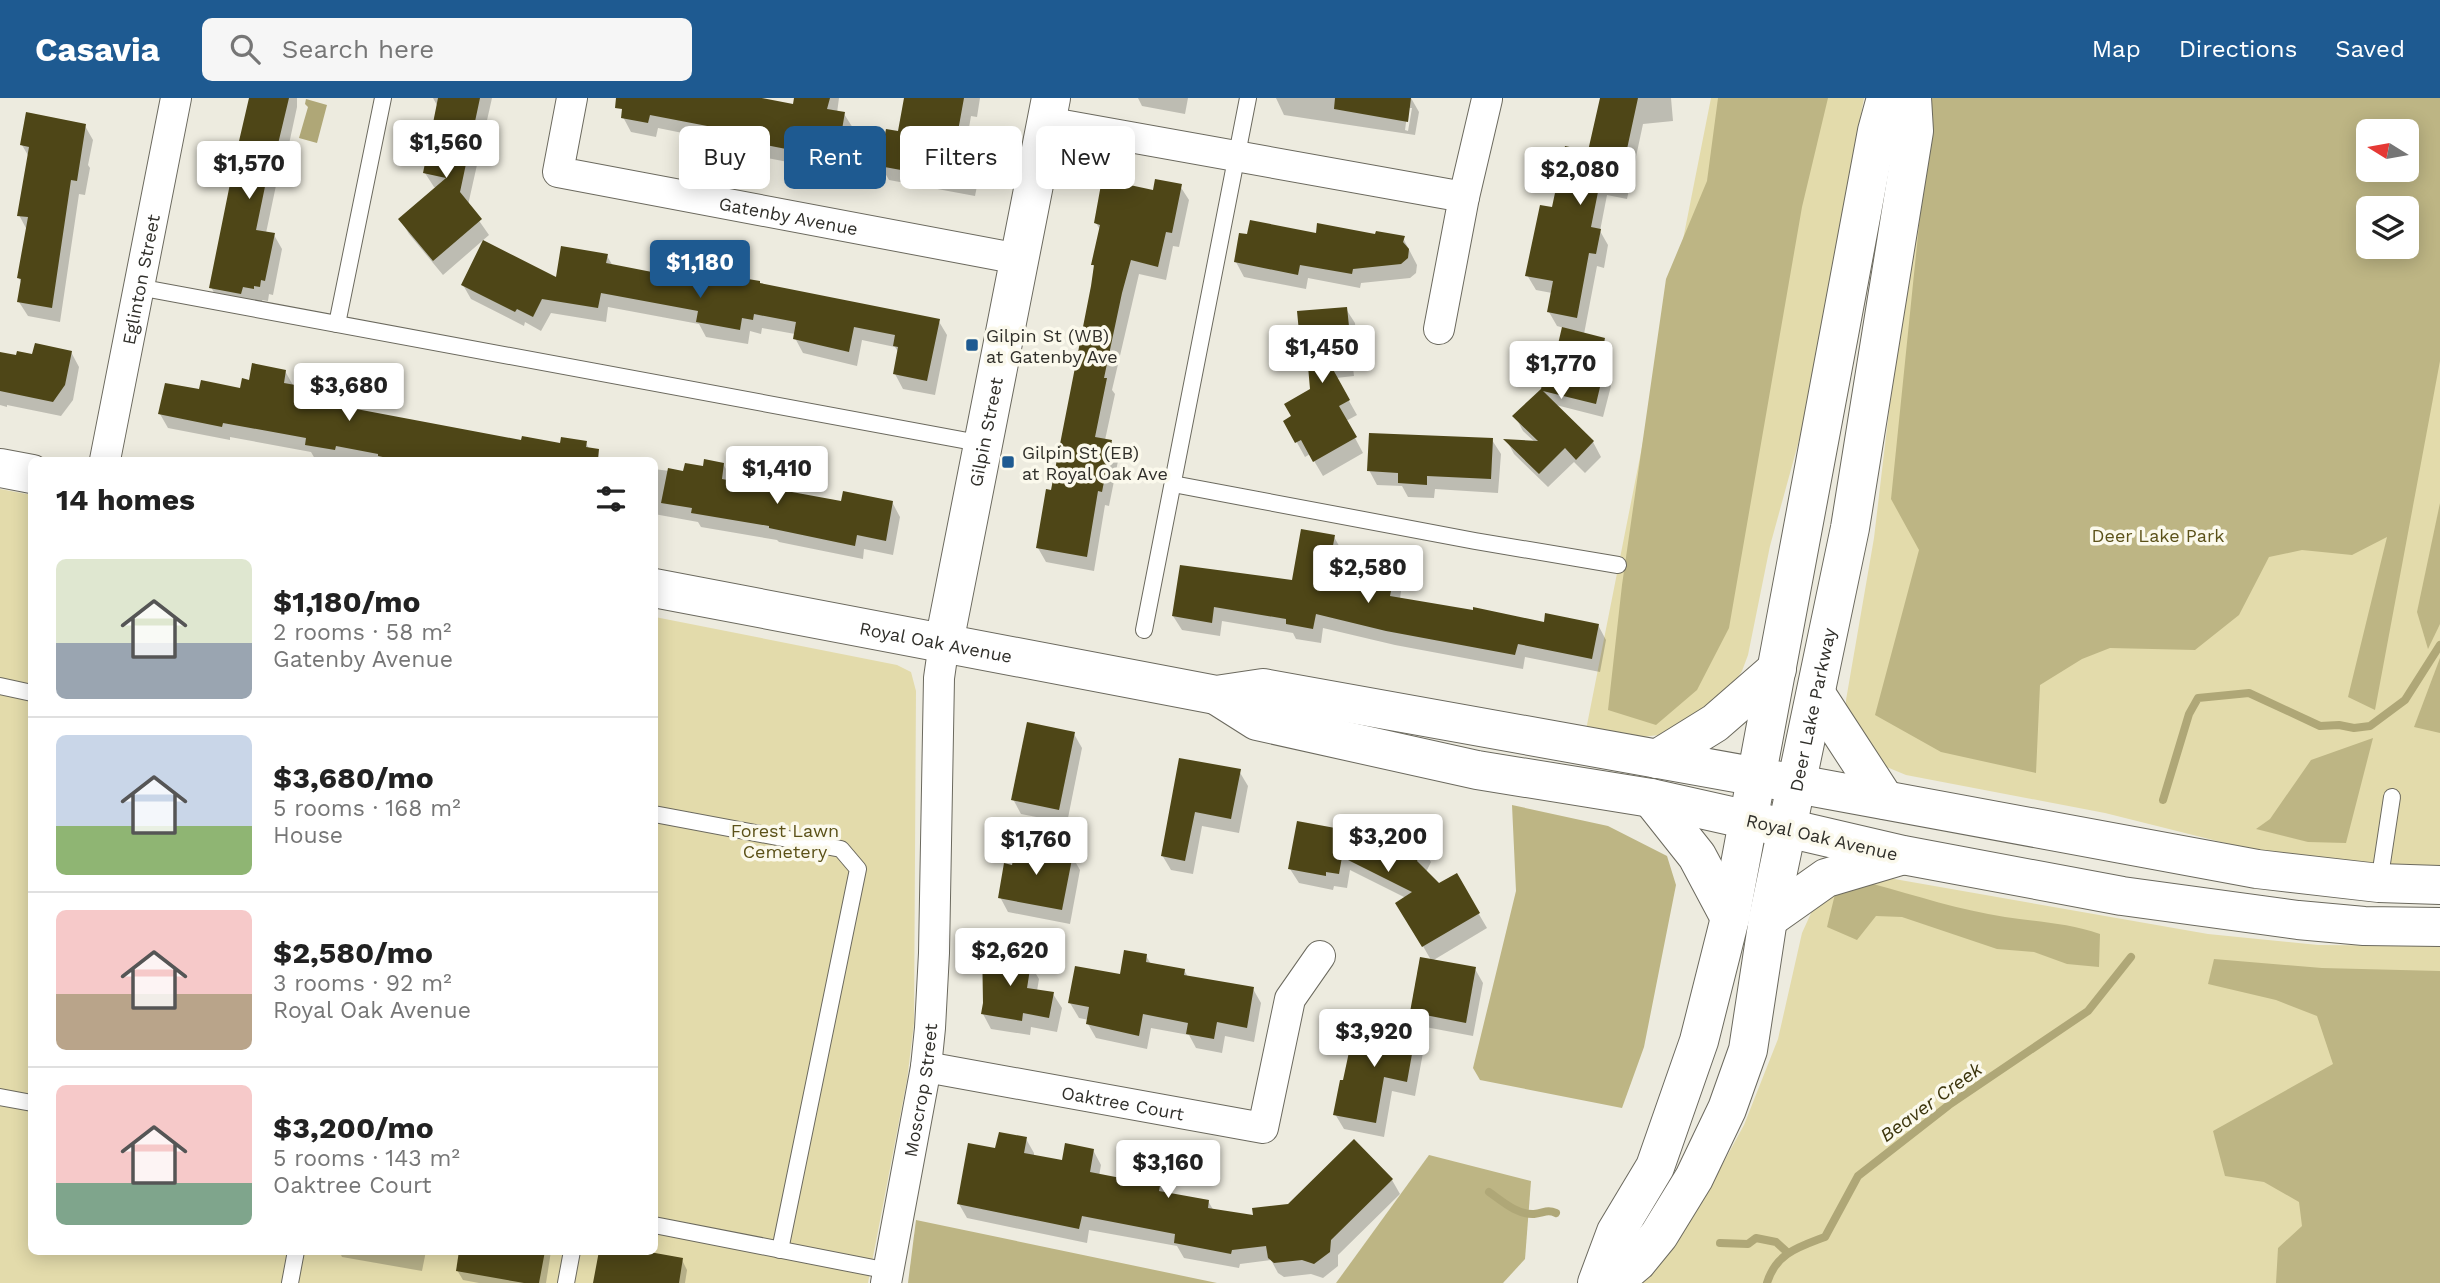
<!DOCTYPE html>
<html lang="en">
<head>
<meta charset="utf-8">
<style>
	body { margin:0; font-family:"Work Sans",sans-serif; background:#f6f6f6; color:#222; height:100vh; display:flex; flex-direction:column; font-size:26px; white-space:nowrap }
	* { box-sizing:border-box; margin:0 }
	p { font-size:23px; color:#767676 }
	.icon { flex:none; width:38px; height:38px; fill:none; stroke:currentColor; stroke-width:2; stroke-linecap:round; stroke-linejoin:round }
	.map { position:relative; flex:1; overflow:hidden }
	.details { position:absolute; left:28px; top:359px; width:630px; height:798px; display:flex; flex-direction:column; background:#fff; border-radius:10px; box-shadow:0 4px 18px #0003 }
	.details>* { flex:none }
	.guide { position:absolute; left:679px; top:28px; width:665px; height:63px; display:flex; gap:14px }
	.needle { width:46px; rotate:281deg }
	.tools { position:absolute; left:2356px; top:21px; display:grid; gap:14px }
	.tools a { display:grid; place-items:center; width:63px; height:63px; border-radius:10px; background:#fff; box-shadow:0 4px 18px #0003; font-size:35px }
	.price { position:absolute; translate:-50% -60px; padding:0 16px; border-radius:7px; background:#fff; color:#222; font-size:23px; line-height:46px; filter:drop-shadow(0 2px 4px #0008) }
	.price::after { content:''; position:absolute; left:50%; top:42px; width:21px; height:16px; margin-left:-10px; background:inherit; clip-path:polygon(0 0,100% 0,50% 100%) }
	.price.on { background:#1e5a91; color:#fff }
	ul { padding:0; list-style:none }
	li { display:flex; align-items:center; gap:21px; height:175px; padding:0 28px }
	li+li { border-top:2px solid #e0e0e0 }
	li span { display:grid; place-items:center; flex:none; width:196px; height:140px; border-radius:10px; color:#555 }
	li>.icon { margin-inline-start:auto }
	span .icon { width:84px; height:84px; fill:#fffc; stroke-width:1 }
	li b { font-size:30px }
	h2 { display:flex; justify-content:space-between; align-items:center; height:84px; padding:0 28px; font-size:30px }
	.pill { padding:0 24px; border-radius:10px; background:#fff; box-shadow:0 4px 18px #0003; font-size:24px; line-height:63px }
	.pill.on { background:#1e5a91; color:#fff }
	header { display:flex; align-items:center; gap:42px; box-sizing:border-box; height:98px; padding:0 35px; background:#1e5a91; color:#fff }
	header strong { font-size:33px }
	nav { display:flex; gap:38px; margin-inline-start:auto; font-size:24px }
	.search { width:490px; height:63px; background:#f6f6f6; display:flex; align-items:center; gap:18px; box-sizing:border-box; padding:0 24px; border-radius:10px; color:#767676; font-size:26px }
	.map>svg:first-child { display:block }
</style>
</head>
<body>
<header>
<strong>Casavia</strong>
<div class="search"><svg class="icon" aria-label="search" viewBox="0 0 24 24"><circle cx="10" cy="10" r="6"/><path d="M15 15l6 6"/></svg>Search here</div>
<nav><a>Map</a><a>Directions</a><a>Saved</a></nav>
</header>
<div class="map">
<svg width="2440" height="1185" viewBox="0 0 2440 1185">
	<rect width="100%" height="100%" fill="#edebdf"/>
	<g fill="#e3dbab" fill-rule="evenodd">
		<polygon points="1711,0 1864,0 1804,324 1770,448 1748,557 1742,573 1728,594 1667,636 1642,639 1586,632"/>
		<path d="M1926,0H2440V771L2273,757L2105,715L1906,677L1877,665L1846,612V602L1874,440ZM2368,33H2406V72H2368ZM2368,110H2406V149H2368Z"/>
		<polygon points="0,391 32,397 32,1153 654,1153 655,519 897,567 911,574 916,593 914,925 907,982 868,1185 0,1185"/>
		<polygon points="1883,779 2208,836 2318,847 2440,848 2440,1185 1641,1185 1715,1080 1744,1027 1778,941 1802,835 1812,813 1820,801"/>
	</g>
	<g fill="#bdb584" fill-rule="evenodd">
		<polygon points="1718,0 1828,0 1802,109 1729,530 1697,592 1656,627 1608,612 1622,487 1666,181 1707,83"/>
		<path d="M1932,0H2440V263L2375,612L2348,599L2387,439L2352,457L2302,452L2269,459L2239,517L2195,552L2110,550L2082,561L2040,587L2036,675L1941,654L1875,617L1919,452L1891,401ZM2368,33H2406V72H2368ZM2368,110H2406V149H2368Z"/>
		<polygon points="2440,405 2440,526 2428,551 2417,514"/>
		<polygon points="2440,560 2440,635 2414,629"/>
		<polygon points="2373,640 2346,745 2308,744 2256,731 2270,721 2311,662"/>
		<polygon points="1512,707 1608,728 1667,758 1676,787 1644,949 1622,1010 1480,982 1473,970 1516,793"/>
		<path d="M1873,786C1917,798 1960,812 2005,819C2037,824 2069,825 2100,836L2099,869L2067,866L2034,854L1997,851L1902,819L1876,818L1857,842L1827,829L1835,796Z"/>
		<polygon points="2214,861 2322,870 2440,873 2440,1185 2276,1185 2278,1150 2302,1128 2299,1104 2264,1084 2225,1078 2213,1033 2333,966 2317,918 2276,902 2208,886"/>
		<polygon points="1429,1057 1531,1083 1525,1161 1503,1185 1336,1185"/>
		<polygon points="916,1122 1217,1185 908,1185"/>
	</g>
	<polygon fill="#afa777" points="306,1 327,7 317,45 299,40 308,9 305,6"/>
	<g fill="#0003" fill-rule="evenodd">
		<polygon points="251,0 297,0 297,9 286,60 282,59 266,135 274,137 282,151 273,197 269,196 268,203 262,202 262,205 219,204 211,189"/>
		<polygon points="433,0 492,0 468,107 489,137 443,177 409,136 400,121 437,90 434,89 425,75 438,9"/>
		<polygon points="626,0 757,0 795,8 796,0 839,0 837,15 844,16 853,30 845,75 736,54 732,45 658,30 656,39 631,34 623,19"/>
		<polygon points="906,0 980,0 977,19 971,18 966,47 973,49 982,63 975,98 889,82 881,68 899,35"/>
		<polygon points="1138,0 1188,0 1185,16 1142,8"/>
		<path d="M1276,0H1411L1419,14L1415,37L1284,17ZM1408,10H1412L1408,33L1405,32Z"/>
		<polygon points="1601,0 1671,0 1673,23 1643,26 1627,101 1607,97 1600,133 1608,147 1604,170 1597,168 1584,236 1604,241 1612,256 1607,281 1611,288 1603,319 1556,307 1593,344 1601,359 1585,375 1574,364 1548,389 1514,356 1507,343 1535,344 1523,333 1515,318 1543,292 1556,262 1564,230 1557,228 1549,214 1552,195 1536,192 1527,177 1553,111 1589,55"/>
		<polygon points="85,28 93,42 88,67 90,70 85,97 79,96 60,224 28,218 19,204 22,186 19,180 27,132 19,117 29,59 22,47"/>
		<polygon points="1180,88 1189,102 1179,149 1173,148 1166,182 1139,176 1112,292 1115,296 1105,342 1111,344 1119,358 1109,408 1105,407 1094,473 1046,464 1038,450 1052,394 1095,170 1093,167 1101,133 1096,125 1154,94"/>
		<polygon points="1317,137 1403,140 1417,167 1416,175 1410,180 1361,185 1360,190 1308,180 1306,191 1244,179 1236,164"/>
		<polygon points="607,158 613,168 654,176 760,187 938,222 947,237 935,297 903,291 895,276 899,255 895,249 862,242 857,268 803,255 795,240 795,236 762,230 761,236 750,233 748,246 706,239 699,226 608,209 606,224 551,215 541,233 525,224 524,228 471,201 463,187 557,181"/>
		<polygon points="1346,211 1355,225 1357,252 1351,253 1354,278 1336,280 1357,317 1346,323 1363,355 1323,378 1310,356 1305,359 1285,323 1293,319 1312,292 1308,246 1300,234"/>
		<polygon points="71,254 79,269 73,302 61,318 7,307 7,309 0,307 0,256 33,258"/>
		<polygon points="285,273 294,289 300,290 302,294 351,302 357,313 523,344 562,347 586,345 594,361 604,362 320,362 315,361 311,354 230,339 230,342 168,330 160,316 201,293 241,292 250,284"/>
		<polygon points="1492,342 1501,356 1498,395 1435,391 1434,400 1408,399 1402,388 1377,387 1369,372"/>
		<polygon points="723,366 732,381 731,384 843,405 892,404 900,419 893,457 864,451 863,461 779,444 777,442 701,429 698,424 654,416 654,371 685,375"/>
		<polygon points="1334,439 1342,453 1340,467 1393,479 1401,493 1400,501 1545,526 1598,527 1606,542 1600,574 1525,559 1523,571 1395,547 1323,530 1321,545 1296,541 1293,535 1222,523 1220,538 1182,532 1173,518 1294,484"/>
		<polygon points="1074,636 1082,650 1067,725 1021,716 1013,701"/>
		<polygon points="1181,662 1239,673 1248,688 1239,735 1202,728 1193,776 1171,772 1162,757"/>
		<polygon points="1299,725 1422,750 1431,764 1426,774 1439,787 1456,777 1487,830 1432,863 1475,871 1483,885 1473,938 1420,928 1411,914 1431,862 1398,805 1406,800 1350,772 1347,790 1334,788 1333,792 1299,785 1290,771"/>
		<polygon points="1072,758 1080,772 1070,826 1008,814 1000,799 1014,769"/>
		<polygon points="1002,851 1008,863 1030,866 1039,881 1037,893 1053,896 1062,910 1057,934 1031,929 1030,937 991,931 983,916"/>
		<polygon points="1146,858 1151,866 1184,872 1188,879 1253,891 1261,905 1254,944 1225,938 1222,955 1196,950 1189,937 1151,930 1147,951 1096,940 1088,926 1089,922 1079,920 1070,905 1122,878"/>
		<polygon points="1416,929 1425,944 1415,998 1392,993 1384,1039 1344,1031 1335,1016 1345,984 1375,946"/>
		<polygon points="1026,1041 1034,1055 1034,1059 1063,1064 1093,1052 1101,1067 1099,1078 1132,1084 1162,1072 1170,1087 1168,1096 1208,1103 1214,1113 1255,1119 1289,1108 1392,1082 1400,1096 1338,1157 1338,1168 1323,1180 1311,1176 1284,1179 1278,1175 1271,1162 1240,1166 1239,1170 1184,1160 1177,1148 1089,1132 1087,1145 967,1120 959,1106 997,1052"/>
		<polygon points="339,1153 426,1153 422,1173 342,1159"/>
		<polygon points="461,1153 551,1153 546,1185 479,1185 463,1182 457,1172"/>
		<polygon points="682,1162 687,1172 685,1185 594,1185"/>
	</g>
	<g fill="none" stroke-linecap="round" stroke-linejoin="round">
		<g stroke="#afa777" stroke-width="8">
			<polyline points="2163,702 2189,616 2198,600 2249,595 2320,628 2339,627 2354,630 2370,628 2405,602 2440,547"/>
			<path d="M1489,1094C1502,1103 1517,1117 1534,1116C1544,1115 1547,1111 1556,1115"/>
			<polyline points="1720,1145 1748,1146 1756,1140 1776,1144 1787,1154"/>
			<path d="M1767,1185C1776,1155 1799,1149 1825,1139L1858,1078L1949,1007L2088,913L2131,859"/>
		</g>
	</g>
	<g fill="#4e4617">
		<polygon points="249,0 289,0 278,46 274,45 256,132 275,135 265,183 261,182 260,189 254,188 254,191 243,189 241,196 209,190 236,56"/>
		<polygon points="438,0 480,0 460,94 482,121 433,163 398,121 446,80 423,75"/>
		<polygon points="616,0 762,0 793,6 794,0 830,0 827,11 845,14 837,61 726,39 728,32 650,17 648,25 621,20 622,11 615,10"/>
		<polygon points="904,0 964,0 956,44 974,47 967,84 879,68 886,31 898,33"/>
		<polygon points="1335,0 1411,0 1408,24 1334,11"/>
		<polygon points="1600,0 1638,0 1619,88 1600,84 1591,129 1601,131 1596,156 1589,155 1577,220 1547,214 1553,183 1525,178 1540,107 1552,109 1565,48 1588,53"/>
		<polygon points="26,14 86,26 77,83 71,82 52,210 17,204 21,181 17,180 28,119 17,118 29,49 20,47"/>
		<polygon points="1102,81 1153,92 1155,81 1182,86 1172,135 1166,134 1158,169 1131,162 1122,195 1104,280 1107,280 1095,339 1112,342 1102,394 1098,393 1087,459 1036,450 1046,391 1051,392 1091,188 1094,167 1091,167 1100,127 1094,125"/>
		<polygon points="1250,122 1316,135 1317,125 1375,136 1376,133 1405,138 1403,144 1409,151 1408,160 1401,166 1353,171 1352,176 1300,167 1298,177 1234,164 1239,135 1247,136"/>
		<polygon points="483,142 556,179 561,148 608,156 606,165 652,174 654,165 730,180 730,178 760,183 760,185 940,221 927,283 893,276 898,249 893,248 895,237 854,229 849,254 793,241 796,224 754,216 753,222 742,220 740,232 696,224 698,213 601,195 598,210 542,201 533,219 517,211 515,214 461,187"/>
		<polygon points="1347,209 1350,238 1344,239 1347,264 1330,266 1350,302 1339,308 1357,339 1313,364 1301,342 1295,345 1283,323 1291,318 1284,306 1310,291 1305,234 1299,234 1297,213"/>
		<polygon points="1562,229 1605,240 1598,271 1604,272 1596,306 1543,293 1594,343 1576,362 1565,350 1539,376 1503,341 1538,343 1512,318 1541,291 1549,258 1555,259"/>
		<polygon points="35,245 72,253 65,287 53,304 0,293 0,254 16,257 17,253 32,256"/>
		<polygon points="252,265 286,272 284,285 301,288 300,292 353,301 351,310 521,342 522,338 560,345 561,339 587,343 586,349 599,351 598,362 397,362 378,358 378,356 336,348 335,352 305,347 306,340 223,325 222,329 158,316 165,285 199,291 201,282 240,290 242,280 249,282"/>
		<polygon points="1369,335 1493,340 1491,381 1427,378 1427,387 1398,385 1398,375 1367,373"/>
		<polygon points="704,361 724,365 722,381 841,403 843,393 893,403 886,443 857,437 855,448 769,430 769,428 691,415 692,410 661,405 668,370 683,373 685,365 703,368"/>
		<polygon points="1301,431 1335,437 1330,463 1394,477 1390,498 1473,512 1473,509 1544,524 1545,515 1599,526 1592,561 1518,546 1515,557 1386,533 1316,516 1313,531 1286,526 1286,521 1214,509 1212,525 1172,518 1180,467 1292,482"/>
		<polygon points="1027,624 1075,634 1059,712 1011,702"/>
		<polygon points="1179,660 1241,671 1231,721 1195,714 1185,763 1161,758"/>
		<polygon points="1297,723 1368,736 1373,724 1424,748 1417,763 1439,785 1457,775 1480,815 1422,849 1395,805 1412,794 1342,759 1339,776 1326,774 1326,778 1288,771"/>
		<polygon points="1016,746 1073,756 1062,812 998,800 1004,765 1012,767"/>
		<polygon points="982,846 1003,850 1001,860 1031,865 1027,890 1054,894 1049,920 1023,915 1022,923 981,916 983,905"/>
		<polygon points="1124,852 1147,856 1146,864 1185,871 1184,877 1254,889 1247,930 1217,924 1214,941 1186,936 1188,925 1143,916 1139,938 1086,926 1089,909 1068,905 1075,868 1120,876"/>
		<polygon points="1420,859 1476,869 1466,925 1410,914"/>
		<polygon points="1377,920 1417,928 1407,984 1384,979 1376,1025 1333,1017 1340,982 1343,982 1352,940 1373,944"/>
		<polygon points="999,1034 1027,1039 1024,1055 1062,1062 1065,1045 1094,1051 1090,1074 1131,1082 1134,1065 1163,1071 1159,1093 1209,1102 1208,1110 1253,1117 1252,1110 1288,1106 1354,1041 1393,1081 1331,1142 1330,1154 1314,1166 1302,1162 1274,1165 1268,1160 1266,1148 1232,1152 1231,1156 1174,1145 1175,1136 1082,1118 1079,1131 957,1106 968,1045 995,1050"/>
		<polygon points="459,1153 545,1153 539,1185 524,1185 456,1173"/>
		<polygon points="599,1153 644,1153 683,1160 679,1185 593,1185"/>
	</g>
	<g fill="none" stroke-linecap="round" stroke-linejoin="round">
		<defs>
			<g id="service">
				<polyline points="138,189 984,346"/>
				<polyline points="337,226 383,0"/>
				<polyline points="1173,386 1475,443 1618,467"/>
				<polyline points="1144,532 1248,0"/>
				<polyline points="0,588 32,595"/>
				<polyline points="654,716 841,751 858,771 780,1152"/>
				<polyline points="2379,785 2392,699"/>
				<polyline points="0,999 32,1005"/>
				<polyline points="654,1127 889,1173"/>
				<polyline points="290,1185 296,1153"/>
				<polyline points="566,1185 572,1153"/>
			</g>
			<g id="minor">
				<path id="s1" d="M572,0L558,74L1019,161"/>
				<polyline points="1046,24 1464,99 1439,231"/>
				<polyline points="1464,99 1487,1"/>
				<path id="s2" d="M105,362L176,0"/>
				<path id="s3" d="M926,969L1263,1030L1290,901L1320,858"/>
				<path id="s4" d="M886,1185L926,969L930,930L934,855L939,580L944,545"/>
			</g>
			<g id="tertiary">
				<polyline points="0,370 32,376"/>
				<path id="s5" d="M654,490L1216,597L1263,590L1797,686"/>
				<path id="s6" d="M944,545L1051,0"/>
				<polyline points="1216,597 1257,623 1477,672 1651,700 1780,729"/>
			</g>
			<g id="secondary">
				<polyline points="1816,596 1885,702"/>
				<polyline points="1657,661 1715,625 1777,571"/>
				<polyline points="1797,686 2257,771 2379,785 2440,787"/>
				<polyline points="1651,700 1697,758 1730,820"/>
				<polyline points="1787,730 1903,757 2122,798 2298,822 2364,828 2440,829"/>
				<polyline points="1768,821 1826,780 1900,758"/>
				<polyline points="1597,1185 1616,1134 1655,1069 1699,943 1730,820 1877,33 1886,0"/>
				<path id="s7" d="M1612,1185L1637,1164L1659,1137L1694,1080L1727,1011L1748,952L1768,821L1850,430L1914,33L1912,0"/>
			</g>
		</defs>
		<use href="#service" stroke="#6b695e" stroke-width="18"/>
		<use href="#minor" stroke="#6b695e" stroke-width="32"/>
		<use href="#tertiary" stroke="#6b695e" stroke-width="40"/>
		<use href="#secondary" stroke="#6b695e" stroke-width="40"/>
		<use href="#service" stroke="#fff" stroke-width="16"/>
		<use href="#minor" stroke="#fff" stroke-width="30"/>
		<use href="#tertiary" stroke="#fff" stroke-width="38"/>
		<use href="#secondary" stroke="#fff" stroke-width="38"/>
	</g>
	<g fill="#1e5a91" stroke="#fbf9ec" stroke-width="2.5">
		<rect x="965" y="240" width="14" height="14" rx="3.5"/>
		<rect x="1001" y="357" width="14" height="14" rx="3.5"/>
	</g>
	<g text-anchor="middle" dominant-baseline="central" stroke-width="7" stroke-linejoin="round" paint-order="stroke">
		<g font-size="18" fill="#302f2a" stroke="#fbf9ec">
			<text stroke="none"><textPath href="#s1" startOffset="310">Gatenby Avenue</textPath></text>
			<text stroke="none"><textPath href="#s2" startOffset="184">Eglinton Street</textPath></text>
			<text stroke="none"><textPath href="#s6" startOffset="215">Gilpin Street</textPath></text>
			<text stroke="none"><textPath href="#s5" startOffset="287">Royal Oak Avenue</textPath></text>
			<text stroke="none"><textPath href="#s7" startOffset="620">Deer Lake Parkway</textPath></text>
			<text transform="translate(1822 739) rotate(13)">Royal Oak Avenue</text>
			<text stroke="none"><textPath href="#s4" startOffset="196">Moscrop Street</textPath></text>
			<text stroke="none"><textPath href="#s3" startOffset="200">Oaktree Court</textPath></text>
		</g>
		<g font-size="18" fill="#302f2a" stroke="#fbf9ec" text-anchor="start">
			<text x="986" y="237">Gilpin St (WB)<tspan x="986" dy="21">at Gatenby Ave</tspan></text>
			<text x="1022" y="354">Gilpin St (EB)<tspan x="1022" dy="21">at Royal Oak Ave</tspan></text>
		</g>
		<g font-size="18" fill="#5b5118" stroke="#fbf9ec">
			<text x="2158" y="437">Deer Lake Park</text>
			<text x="785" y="732">Forest Lawn<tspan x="785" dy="21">Cemetery</tspan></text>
		</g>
		<g font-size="19" font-style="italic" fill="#3b340c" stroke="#fbf9ec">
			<text transform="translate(1931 1004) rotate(-36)">Beaver Creek</text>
		</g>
	</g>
</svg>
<div class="tools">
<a><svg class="needle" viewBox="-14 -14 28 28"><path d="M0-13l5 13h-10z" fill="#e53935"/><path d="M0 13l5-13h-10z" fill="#767676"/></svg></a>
<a><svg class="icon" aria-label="layers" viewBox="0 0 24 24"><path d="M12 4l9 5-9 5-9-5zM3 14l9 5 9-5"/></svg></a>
</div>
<b class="price" style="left:446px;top:82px">$1,560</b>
<b class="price" style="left:249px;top:103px">$1,570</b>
<b class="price" style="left:1580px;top:109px">$2,080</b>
<b class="price on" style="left:700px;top:202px">$1,180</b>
<b class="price" style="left:1322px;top:287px">$1,450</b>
<b class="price" style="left:1561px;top:303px">$1,770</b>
<b class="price" style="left:349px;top:325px">$3,680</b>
<b class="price" style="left:777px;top:408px">$1,410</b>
<b class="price" style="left:1368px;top:507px">$2,580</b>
<b class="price" style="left:1388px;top:776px">$3,200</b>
<b class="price" style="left:1036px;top:779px">$1,760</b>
<b class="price" style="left:1010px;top:890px">$2,620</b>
<b class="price" style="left:1374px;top:971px">$3,920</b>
<b class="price" style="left:1168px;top:1102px">$3,160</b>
<div class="guide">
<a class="pill">Buy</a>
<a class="pill on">Rent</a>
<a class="pill">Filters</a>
<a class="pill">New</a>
</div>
<section class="details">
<h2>14 homes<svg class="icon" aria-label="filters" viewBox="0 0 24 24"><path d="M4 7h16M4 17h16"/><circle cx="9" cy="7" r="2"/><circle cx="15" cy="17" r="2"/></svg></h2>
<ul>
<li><span style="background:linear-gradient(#dfe7d0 60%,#9aa5b1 0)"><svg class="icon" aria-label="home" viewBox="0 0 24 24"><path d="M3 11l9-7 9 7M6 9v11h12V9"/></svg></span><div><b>$1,180/mo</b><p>2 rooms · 58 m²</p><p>Gatenby Avenue</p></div></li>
<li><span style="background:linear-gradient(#c9d6e8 65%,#8fb573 0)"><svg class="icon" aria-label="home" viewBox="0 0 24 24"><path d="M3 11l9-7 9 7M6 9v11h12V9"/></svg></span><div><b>$3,680/mo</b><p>5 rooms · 168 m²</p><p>House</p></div></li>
<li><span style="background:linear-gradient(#f6c9c9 60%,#b9a48a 0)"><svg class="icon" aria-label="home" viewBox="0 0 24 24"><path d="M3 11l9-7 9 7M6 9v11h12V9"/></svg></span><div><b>$2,580/mo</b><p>3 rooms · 92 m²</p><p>Royal Oak Avenue</p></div></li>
<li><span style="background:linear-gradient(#f6c9c9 70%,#7fa58c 0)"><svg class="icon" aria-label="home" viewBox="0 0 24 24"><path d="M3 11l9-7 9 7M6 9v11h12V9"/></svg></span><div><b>$3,200/mo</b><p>5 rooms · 143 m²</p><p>Oaktree Court</p></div></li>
</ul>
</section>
</div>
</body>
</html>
